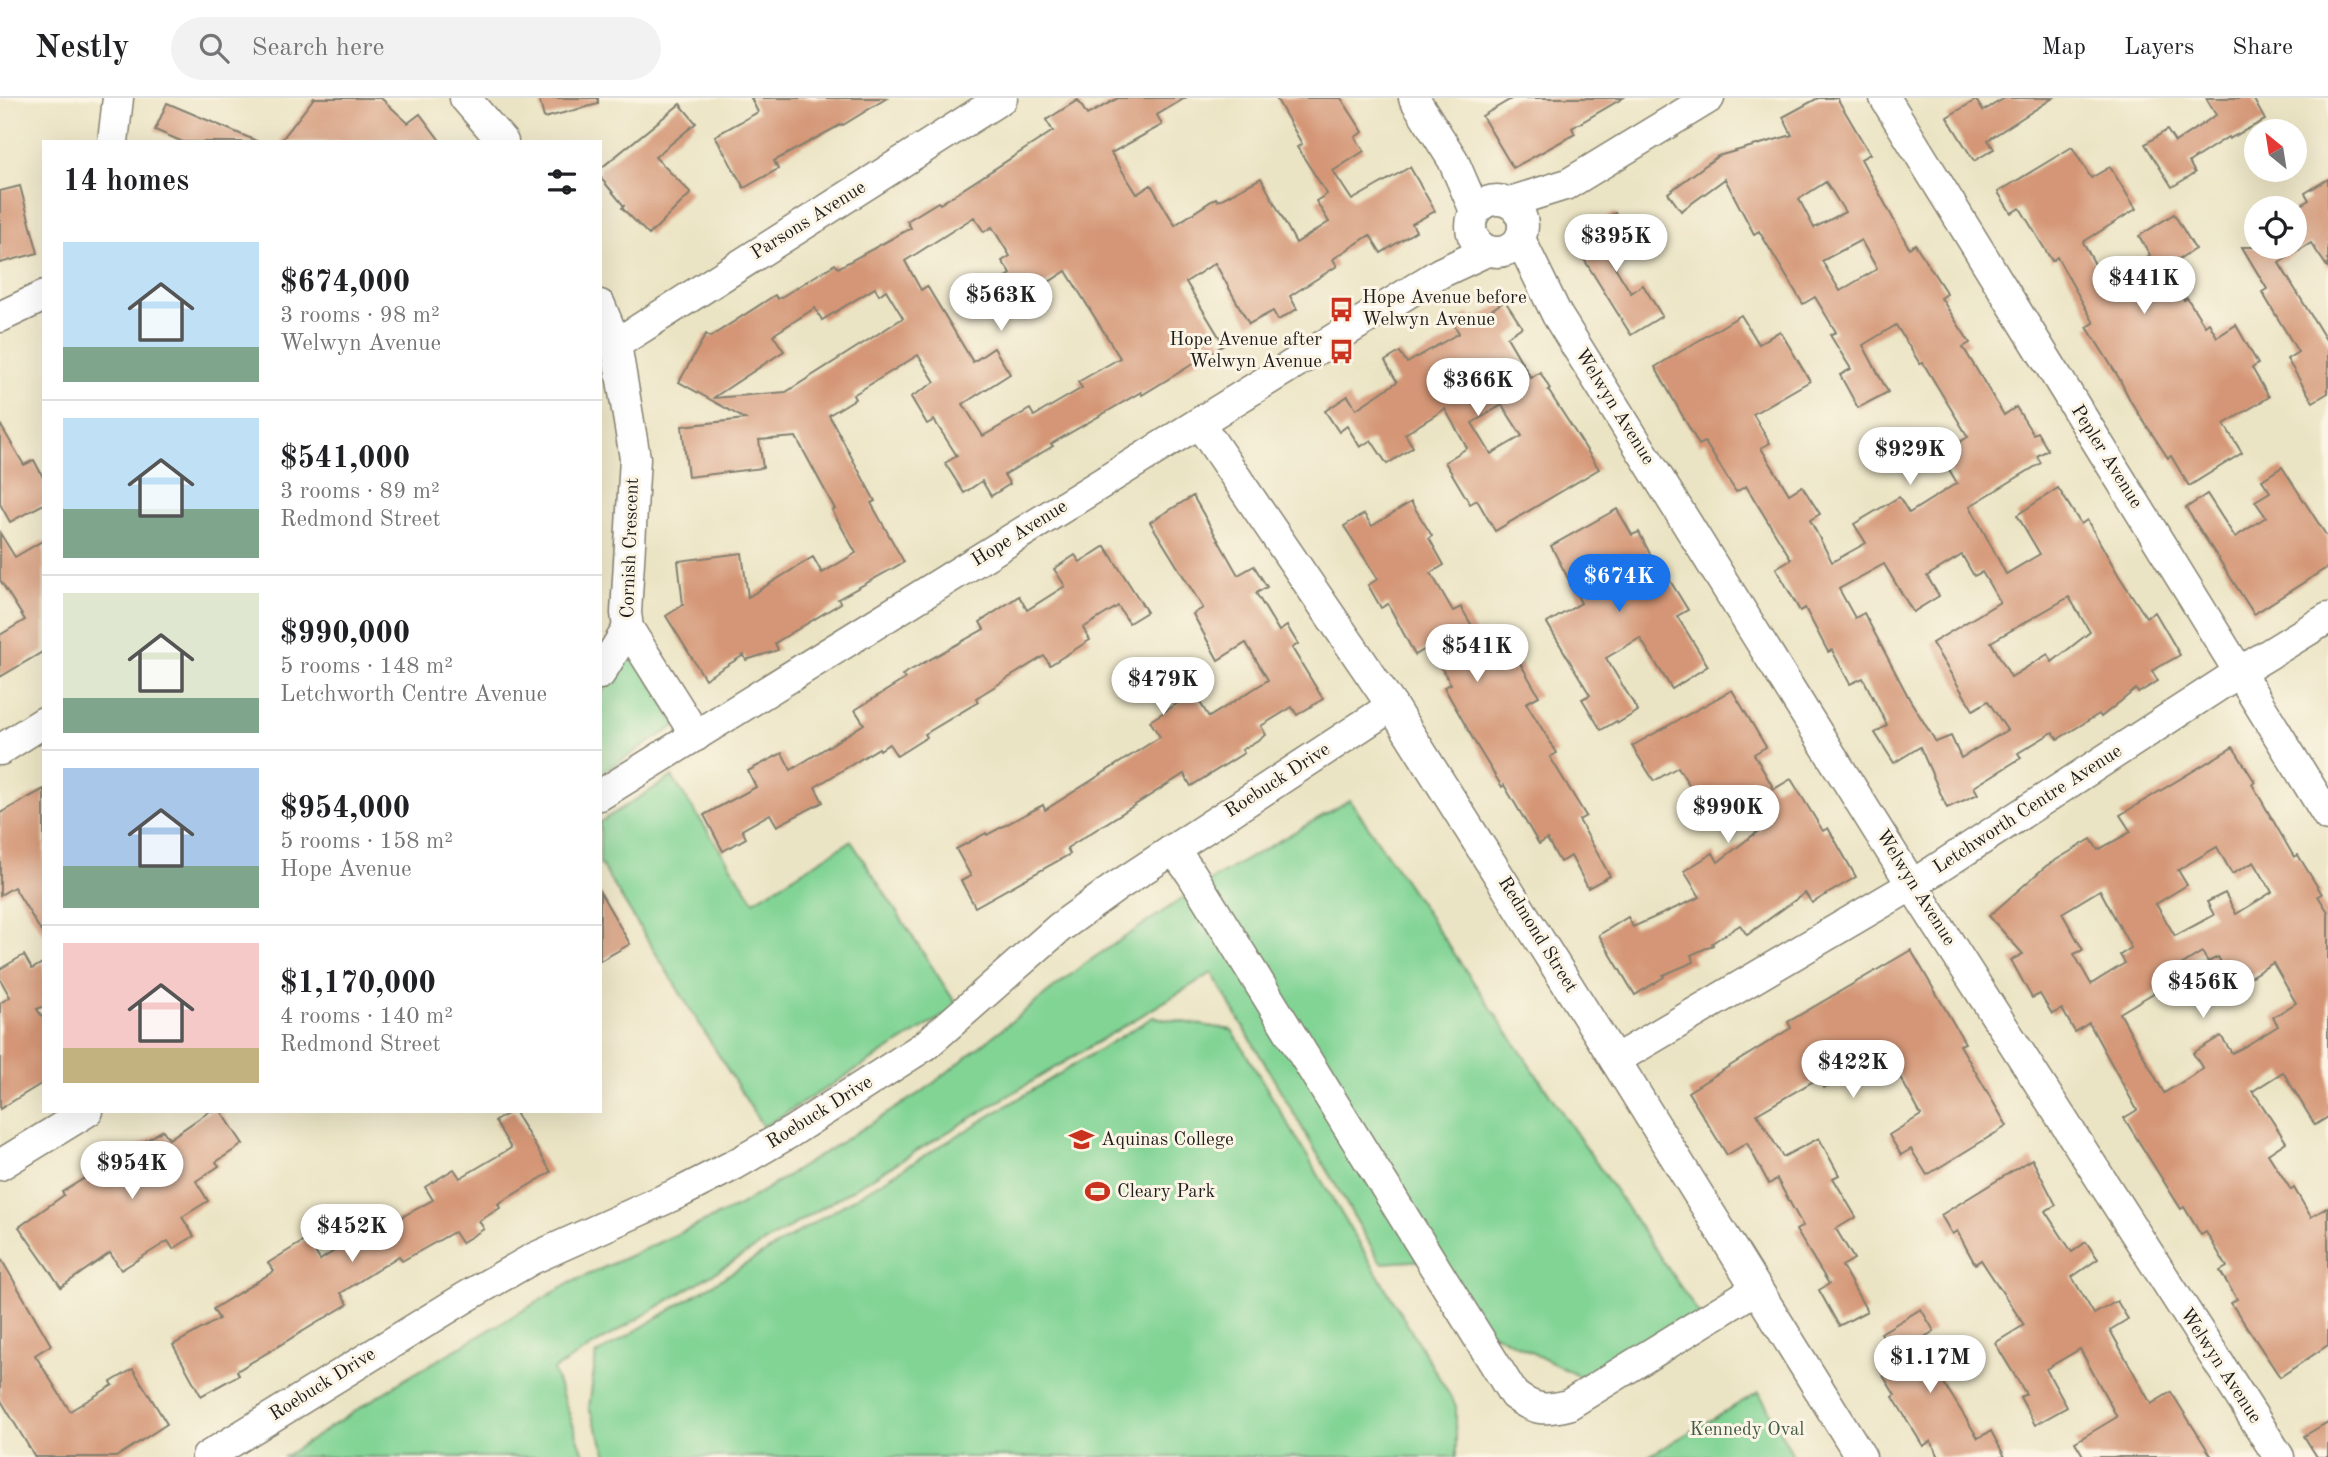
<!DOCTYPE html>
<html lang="en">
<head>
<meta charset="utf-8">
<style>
	body { margin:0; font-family:"Old Standard TT",serif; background:#f2f2f2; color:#202124; height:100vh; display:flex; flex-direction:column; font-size:26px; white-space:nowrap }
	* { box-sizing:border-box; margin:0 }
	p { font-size:23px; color:#757577 }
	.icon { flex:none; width:38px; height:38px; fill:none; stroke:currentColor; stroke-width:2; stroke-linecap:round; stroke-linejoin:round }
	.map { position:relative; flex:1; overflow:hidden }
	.side { position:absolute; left:42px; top:42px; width:560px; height:973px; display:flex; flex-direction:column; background:#fff; border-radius:0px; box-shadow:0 7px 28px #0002 }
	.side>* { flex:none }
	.needle { width:46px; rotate:330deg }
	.controls { position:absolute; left:2244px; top:21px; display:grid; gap:14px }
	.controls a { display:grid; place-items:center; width:63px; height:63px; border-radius:50%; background:#fff; box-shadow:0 7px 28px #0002; font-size:35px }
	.price { position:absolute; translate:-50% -60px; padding:0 16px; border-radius:24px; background:#fff; color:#222; font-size:23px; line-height:46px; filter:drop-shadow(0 2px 4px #0008) }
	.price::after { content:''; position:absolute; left:50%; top:42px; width:21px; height:16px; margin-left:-10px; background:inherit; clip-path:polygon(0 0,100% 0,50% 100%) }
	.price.selected { background:#1a73e8; color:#fff }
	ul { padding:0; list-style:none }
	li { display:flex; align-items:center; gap:21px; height:175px; padding:0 21px }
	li+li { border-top:2px solid #e0e0e0 }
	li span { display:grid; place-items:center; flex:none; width:196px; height:140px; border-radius:0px; color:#555 }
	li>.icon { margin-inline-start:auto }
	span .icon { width:84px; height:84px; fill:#fffc; stroke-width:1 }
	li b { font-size:30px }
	h2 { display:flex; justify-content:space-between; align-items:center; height:84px; padding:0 21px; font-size:30px }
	header { display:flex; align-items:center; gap:42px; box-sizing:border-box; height:98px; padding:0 35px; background:#fff; border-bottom:2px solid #e0e0e0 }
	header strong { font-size:33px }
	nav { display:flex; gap:38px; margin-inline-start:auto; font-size:24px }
	.search { width:490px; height:63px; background:#f2f2f2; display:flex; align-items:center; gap:18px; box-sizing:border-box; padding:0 24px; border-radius:38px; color:#757577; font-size:26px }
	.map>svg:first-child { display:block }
</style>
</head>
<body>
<header>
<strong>Nestly</strong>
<div class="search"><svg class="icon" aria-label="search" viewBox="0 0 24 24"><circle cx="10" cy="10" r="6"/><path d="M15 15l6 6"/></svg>Search here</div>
<nav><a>Map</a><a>Layers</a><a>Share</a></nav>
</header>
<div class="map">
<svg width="2328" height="1359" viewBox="0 0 2328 1359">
	<rect width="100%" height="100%" fill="#fcf5e5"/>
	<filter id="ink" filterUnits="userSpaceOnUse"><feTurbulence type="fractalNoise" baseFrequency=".0143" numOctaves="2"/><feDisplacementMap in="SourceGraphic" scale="14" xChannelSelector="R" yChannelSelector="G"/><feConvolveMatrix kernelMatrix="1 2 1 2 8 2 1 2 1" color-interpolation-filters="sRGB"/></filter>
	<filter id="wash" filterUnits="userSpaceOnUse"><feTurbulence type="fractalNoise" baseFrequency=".00686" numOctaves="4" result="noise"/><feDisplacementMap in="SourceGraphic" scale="28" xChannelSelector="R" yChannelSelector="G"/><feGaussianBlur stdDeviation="1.57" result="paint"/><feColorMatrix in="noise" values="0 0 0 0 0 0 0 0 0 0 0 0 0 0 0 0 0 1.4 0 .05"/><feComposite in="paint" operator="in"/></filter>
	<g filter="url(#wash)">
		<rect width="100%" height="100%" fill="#ebe4c4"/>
		<g fill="#82d495" stroke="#4f7858" stroke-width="2">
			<polygon points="631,552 677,627 600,676 600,598"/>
			<polygon points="672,679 754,803 851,743 958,909 763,1029 600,765 600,724"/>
			<polygon points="1350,702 1709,1231 1643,1275 1580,1279 1489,1233 1427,1162 1381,1165 1212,875 553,1272 585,1359 284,1359 405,1281 570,1185 739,1108 926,991 1083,867 1204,786"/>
			<polygon points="1153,919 1232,932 1456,1308 1456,1359 608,1359 589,1310 596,1257"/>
			<polygon points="1759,1294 1794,1359 1647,1359"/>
		</g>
		<g id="blocks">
			<g fill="#d49676" fill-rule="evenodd">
				<polygon points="314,0 381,0 408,25 420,16 441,44 280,44"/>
				<polygon points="539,0 598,0 598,6 544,20"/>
				<polygon points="751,0 887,0 843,27 842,26 774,63 778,71 744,90 715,38 758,14"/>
				<path d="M1118,0H1185L1157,17L1162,27L1111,55L1137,96L1151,87L1175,127L1216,100L1218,103L1261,80L1296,145L1329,124L1316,103L1327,96L1297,49L1302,46L1276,0H1341L1363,34L1355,39L1364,53L1333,73L1352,102L1410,69L1435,113L1412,126L1416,133L1381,155L1370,137L1333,161L1337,168L1290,198L1297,211L1278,222L1273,213L1249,226L1215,165L1186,184L1224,247L1142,297L1141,294L1051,346L1053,348L1004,377L1010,386L991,398L982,383L964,395L945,365L957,358L934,322L927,326L911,299L935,284L918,257L853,297L855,301L829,317L875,403L871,405L904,464L838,501L841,505L775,545L778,552L746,562L744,557L705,581L666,518L683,507L678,463L742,455L748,499L813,459L822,475L856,455L832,412L835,411L796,339L759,342L763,370L688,379L682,328L745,321L679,284L706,236L710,239L775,197L778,201L835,166L838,170L911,130L907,123L938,104L940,106L1053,33L1046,22L1078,2L1087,17ZM974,119L984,134L992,129L1010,158L1002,163L1011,176L1001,183L1015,206L1066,173L1120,260L1078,284L1082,290L1034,318L1030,311L983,338L963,306L1010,276L994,250L973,264L927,188L921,192L905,163ZM875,190L879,197L886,192L903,220L786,294L713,300L784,253L773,237L815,210L822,222Z"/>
				<polygon points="1513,0 1623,0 1572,30 1575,36 1513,70 1482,18"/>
				<path d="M1818,0H1837L1870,56L1861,61L1909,150L1915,146L1947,196L1941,200L1970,245L1963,249L2004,317L2016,309L2033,336L2037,334L2048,352L2037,358L2041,365L1970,408L2006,476L2040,456L2017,417L2058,390L2081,426L2087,422L2119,478L2146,519L2155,514L2180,557L2152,573L2158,583L2138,595L2136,591L2101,619L2099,616L2058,641L2053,634L2018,655L2021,660L1974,689L1978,696L1947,710L1920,649L1894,665L1875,635L1887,627L1863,580L1850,586L1832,552L1828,554L1805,510L1800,513L1776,470L1791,461L1746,388L1736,394L1705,344L1699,347L1655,269L1741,217L1759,246L1780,233L1810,283L1753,316L1770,345L1761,350L1789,396L1802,388L1820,416L1810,422L1832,464L1866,445L1854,426L1899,399L1909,415L1957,385L1940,356L1968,339L1923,265L1920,266L1896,227L1863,247L1888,294L1858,310L1840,277L1851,271L1830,237L1836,234L1815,199L1803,206L1759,133L1754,136L1725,81L1681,113L1668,95L1718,58L1792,37L1783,19ZM1826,84L1845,114L1814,130L1799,101ZM1861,142L1877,171L1840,193L1822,163ZM1962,457L1974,478L1982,474L2000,504L1932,545L1973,612L1988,603L2007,632L1961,660L1951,638L1936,644L1910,602L1864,515L1855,520L1839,491L1884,466L1913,514L1939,498L1927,478ZM2069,499L2090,534L2052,564L2048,556L2011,579L1991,544Z"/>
				<polygon points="2005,0 2053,0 1988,42 1994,51 1974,63 1947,19 1976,2 1983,13"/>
				<polygon points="2206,0 2253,0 2265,22 2229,41 2228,39 2189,64 2195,75 2172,89 2145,46 2167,32 2175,44 2216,17"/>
				<polygon points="167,5 259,44 183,44 155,32"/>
				<polygon points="680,6 696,25 655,59 691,95 649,137 622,110 624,108 600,79 600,71"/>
				<polygon points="2072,49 2091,80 2110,69 2136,111 2083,144 2105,185 2150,157 2139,138 2174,116 2195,151 2164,170 2184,202 2187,200 2205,228 2209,225 2217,239 2236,227 2258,266 2252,270 2269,299 2224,326 2242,355 2189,388 2171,358 2168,360 2131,304 2119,280 2087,229 2094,225 2057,159 2052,163 2020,110 2011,115 1998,94"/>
				<polygon points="2328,81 2328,170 2311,145 2279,165 2328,245 2328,295 2313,304 2287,261 2298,254 2262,194 2267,191 2242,149 2294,149 2294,111 2309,102 2305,95"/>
				<polygon points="20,88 38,155 0,165 0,93"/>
				<polygon points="1615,115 1630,139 1619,146 1623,153 1610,161 1631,195 1643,187 1662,218 1631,237 1572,142"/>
				<path d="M1505,203L1522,229L1507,239L1531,280L1540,274L1550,291L1548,292L1599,371L1495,433L1477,402L1470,406L1445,364L1467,350L1445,311L1405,336L1413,349L1387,366L1371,342L1360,349L1347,328L1339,334L1325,313L1348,298L1356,311L1397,284L1385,263L1400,254L1407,265L1459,235L1453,225L1469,215L1474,223ZM1502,307L1522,338L1491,356L1472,325Z"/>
				<polygon points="0,326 24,367 34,362 44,381 44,406 10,424 0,406"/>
				<polygon points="2282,369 2328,440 2328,469 2254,516 2186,410 2207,396 2235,439 2266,419 2255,403 2270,394 2262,382"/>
				<polygon points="1193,398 1238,477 1254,468 1267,489 1256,495 1279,533 1287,528 1298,546 1292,550 1323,601 1297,617 1292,609 1261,628 1266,637 1242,652 1244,655 1191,688 1184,676 1067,750 1070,756 975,809 961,783 971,778 956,751 986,735 987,737 1043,707 1045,712 1160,639 1150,623 1194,595 1209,619 1268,582 1246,545 1218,562 1193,516 1203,510 1150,424"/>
				<polygon points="1411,404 1432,438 1429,440 1444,467 1431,475 1453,513 1461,509 1492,562 1512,551 1539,598 1526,605 1557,655 1550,659 1586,718 1579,722 1610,778 1588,790 1571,758 1560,764 1547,741 1539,746 1504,687 1502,689 1477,648 1444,589 1451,586 1429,549 1415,557 1388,506 1381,510 1368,487 1378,481 1344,428 1364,416 1372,428"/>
				<polygon points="1617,411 1632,437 1639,434 1653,462 1656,460 1688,512 1677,518 1708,568 1672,591 1640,540 1606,560 1638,613 1618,625 1617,623 1601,632 1582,601 1590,597 1547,525 1581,505 1551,448"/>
				<polygon points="0,435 15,459 44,442 44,553 0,579 0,537 25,522 0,482"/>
				<polygon points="1105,448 1147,514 1129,525 1118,508 1083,530 1090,542 1050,567 1044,558 976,600 978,604 925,636 927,639 897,658 889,646 880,652 879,650 815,689 823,704 777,728 770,716 742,732 746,740 723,753 704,717 756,689 748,673 782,655 791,672 864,626 855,612 905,581 902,577 984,531 980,524 1019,498 1027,512 1065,488 1054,471 1075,457 1080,464"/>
				<polygon points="1732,592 1766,649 1754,656 1774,691 1791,681 1823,733 1828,730 1856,779 1812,805 1805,795 1747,837 1740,827 1712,845 1713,847 1691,857 1694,864 1663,877 1664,879 1635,897 1599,837 1628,819 1633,829 1700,799 1684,773 1713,755 1718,764 1761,731 1743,702 1705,724 1691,701 1696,698 1678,669 1654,683 1632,648"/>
				<path d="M2233,649L2255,684L2252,686L2294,759L2298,757L2322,796L2318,798L2328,814V1019L2315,1027L2283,974L2253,993L2286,1044L2268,1056L2291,1092L2294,1090L2311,1119L2328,1109V1247L2280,1279L2231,1205L2237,1201L2220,1173L2227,1169L2206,1134L2201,1137L2184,1109L2181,1111L2124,1020L2137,1012L2089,925L2075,934L2062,911L2052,916L2040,896L2032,900L2011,862L2023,856L1989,818L2046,768L2091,741L2098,752L2131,734L2120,717ZM2217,749L2232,776L2254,764L2272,794L2236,816L2225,795L2207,804L2214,817L2175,838L2156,806L2187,787L2178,772ZM2100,792L2131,850L2120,857L2125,865L2091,886L2074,856L2083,852L2062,815ZM2202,854L2208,864L2218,859L2235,888L2273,865L2296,905L2273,919L2278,928L2244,949L2232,955L2221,938L2193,955L2203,971L2164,995L2120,915L2167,887L2162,879Z"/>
				<polygon points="44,691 44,838 14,789 0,797 0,715"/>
				<polygon points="600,794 630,846 600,863"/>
				<polygon points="1911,852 1965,945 1960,947 2007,1028 1927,1077 1911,1051 1901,1057 1889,1037 1921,1017 1889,959 1862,976 1859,971 1824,990 1819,980 1757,1016 1783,1059 1819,1040 1839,1077 1833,1080 1856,1119 1836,1131 1854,1161 1842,1168 1867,1213 1839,1228 1819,1192 1829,1186 1796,1132 1803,1128 1777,1081 1769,1086 1747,1045 1727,1057 1688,994 1791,930 1788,924"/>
				<polygon points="24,857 32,871 44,864 44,908 37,911 44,922 44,984 0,1011 0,905 10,899 0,881 0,871"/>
				<polygon points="210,1013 221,1013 243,1046 216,1064 219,1068 196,1083 208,1103 182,1119 194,1138 173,1151 168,1143 121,1172 110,1155 61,1189 19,1129 64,1097 62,1094 163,1032 169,1041"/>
				<polygon points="512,1013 514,1013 551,1074 498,1106 500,1110 479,1123 484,1131 461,1145 454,1134 402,1163 399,1158 341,1195 348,1206 237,1273 239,1277 201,1298 173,1247 219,1221 213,1211 274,1173 268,1165 307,1141 320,1162 370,1130 373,1135 433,1102 425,1089 454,1071 460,1080 511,1050 495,1023"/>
				<polygon points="2032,1061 2056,1107 2045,1113 2072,1154 2086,1144 2098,1161 2072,1179 2094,1216 2117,1203 2128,1221 2110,1232 2151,1306 2171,1294 2212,1359 2084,1359 2075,1344 2117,1319 2080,1251 2046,1271 2067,1309 2035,1327 2020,1299 2026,1296 1995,1245 2024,1227 1981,1162 1975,1166 1957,1133 1952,1136 1941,1117"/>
				<polygon points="0,1159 51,1247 35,1257 70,1313 113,1287 111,1284 133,1271 167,1326 116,1359 35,1359 0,1301"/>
				<polygon points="1921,1211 1934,1233 1920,1242 1934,1264 1932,1266 1978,1340 1991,1333 2005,1359 1939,1359 1931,1343 1923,1348 1893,1299 1895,1297 1879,1271 1897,1261 1881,1235"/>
				<polygon points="2328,1324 2328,1359 2317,1359 2304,1338"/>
			</g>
		</g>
	</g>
	<g filter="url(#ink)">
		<use href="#blocks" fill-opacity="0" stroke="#848070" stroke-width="2"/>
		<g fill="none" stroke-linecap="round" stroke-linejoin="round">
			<defs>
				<g id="minor">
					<polyline points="465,0 503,44"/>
					<polyline points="1414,0 1453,62 1475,113"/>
					<polyline points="1885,0 2328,718"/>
					<polyline points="113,44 118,0"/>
					<circle cx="1497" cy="128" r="26"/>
					<polyline points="1510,104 1568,86 1709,0"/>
					<polyline points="1520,141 1557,217 1912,787 2279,1359"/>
					<polyline points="600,207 616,246 635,360 626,515 628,530 696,638"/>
					<polyline points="0,219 44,198"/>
					<polyline points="616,246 1002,0"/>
					<polyline points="1199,325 1392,608 1615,962 1861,1359"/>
					<polyline points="600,576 628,530"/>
					<polyline points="0,652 44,624"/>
					<polyline points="600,697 1440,175 1487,153"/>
					<path d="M1173,751L1191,775L1514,1297C1534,1312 1544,1313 1568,1307L1756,1191"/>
					<polyline points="1615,962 1912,787 2238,575 2328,520"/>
					<polyline points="0,1067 88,1013"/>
					<polyline points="207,1359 466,1199 532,1161 683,1093 734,1067 791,1034 926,947 1059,830 1116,789 1392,608"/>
				</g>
			</defs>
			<use href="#minor" stroke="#848070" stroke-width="33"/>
			<use href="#minor" stroke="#fff" stroke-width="30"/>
		</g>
	</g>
	<defs>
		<symbol id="bus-bare" viewBox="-9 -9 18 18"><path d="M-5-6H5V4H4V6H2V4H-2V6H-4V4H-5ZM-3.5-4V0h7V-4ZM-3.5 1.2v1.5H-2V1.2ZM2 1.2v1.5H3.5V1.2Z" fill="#c8321e" stroke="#fcf5e5" stroke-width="2.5" paint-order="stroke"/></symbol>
		<symbol id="school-bare" viewBox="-9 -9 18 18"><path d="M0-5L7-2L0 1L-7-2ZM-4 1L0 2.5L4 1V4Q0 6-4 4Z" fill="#c8321e" stroke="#fcf5e5" stroke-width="2.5" paint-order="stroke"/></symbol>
		<symbol id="stadium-bare" viewBox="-9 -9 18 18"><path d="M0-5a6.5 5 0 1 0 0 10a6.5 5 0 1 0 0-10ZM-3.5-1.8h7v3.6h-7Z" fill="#c8321e" stroke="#fcf5e5" stroke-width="2.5" paint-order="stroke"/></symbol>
	</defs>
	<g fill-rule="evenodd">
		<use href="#bus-bare" x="1324" y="194" width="35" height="35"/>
		<use href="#bus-bare" x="1324" y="236" width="35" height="35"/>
		<use href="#school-bare" x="1064" y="1024" width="35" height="35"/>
		<use href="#stadium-bare" x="1080" y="1076" width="35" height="35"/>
	</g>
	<g text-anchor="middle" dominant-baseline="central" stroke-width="6" stroke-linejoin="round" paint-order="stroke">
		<g font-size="19" fill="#1c1c1c" stroke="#fcf5e5">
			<text transform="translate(809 123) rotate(-32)">Parsons Avenue</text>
			<text transform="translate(1614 309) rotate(58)">Welwyn Avenue</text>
			<text transform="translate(2106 359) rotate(58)">Pepler Avenue</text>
			<text transform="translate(1020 436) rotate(-32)">Hope Avenue</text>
			<text transform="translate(631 450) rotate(-88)">Cornish Crescent</text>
			<text transform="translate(1278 683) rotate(-33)">Roebuck Drive</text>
			<text transform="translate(2028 712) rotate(-33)">Letchworth Centre Avenue</text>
			<text transform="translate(1915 790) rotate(58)">Welwyn Avenue</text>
			<text transform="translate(1537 837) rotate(58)">Redmond Street</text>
			<text transform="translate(820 1015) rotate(-32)">Roebuck Drive</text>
			<text transform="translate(2220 1268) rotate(57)">Welwyn Avenue</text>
			<text transform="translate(323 1287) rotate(-32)">Roebuck Drive</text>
		</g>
		<g font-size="19" fill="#1c1c1c" stroke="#fcf5e5" text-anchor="start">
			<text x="1362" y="200">Hope Avenue before<tspan x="1362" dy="22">Welwyn Avenue</tspan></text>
			<text x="1322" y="242" text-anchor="end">Hope Avenue after<tspan x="1322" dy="22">Welwyn Avenue</tspan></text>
			<text x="1101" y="1042">Aquinas College</text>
			<text x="1117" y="1094">Cleary Park</text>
		</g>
		<g font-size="19" fill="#405c46" stroke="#fcf5e5">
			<text x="1747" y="1332">Kennedy Oval</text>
		</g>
	</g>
</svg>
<div class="controls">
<a><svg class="needle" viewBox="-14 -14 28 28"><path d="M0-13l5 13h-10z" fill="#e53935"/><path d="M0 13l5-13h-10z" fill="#757577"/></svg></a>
<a><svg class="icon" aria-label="locate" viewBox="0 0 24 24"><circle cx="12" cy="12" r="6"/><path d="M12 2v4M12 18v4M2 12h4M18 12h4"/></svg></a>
</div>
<b class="price" style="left:1616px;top:176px">$395K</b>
<b class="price" style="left:2144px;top:218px">$441K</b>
<b class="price" style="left:1001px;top:235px">$563K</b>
<b class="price" style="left:1478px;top:320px">$366K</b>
<b class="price" style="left:1910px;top:389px">$929K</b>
<b class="price selected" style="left:1619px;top:516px">$674K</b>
<b class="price" style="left:1477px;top:586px">$541K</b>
<b class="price" style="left:1163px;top:619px">$479K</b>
<b class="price" style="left:1728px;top:747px">$990K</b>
<b class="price" style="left:2203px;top:922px">$456K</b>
<b class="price" style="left:1853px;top:1002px">$422K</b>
<b class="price" style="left:132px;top:1103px">$954K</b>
<b class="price" style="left:352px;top:1166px">$452K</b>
<b class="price" style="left:1930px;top:1297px">$1.17M</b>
<section class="side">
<h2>14 homes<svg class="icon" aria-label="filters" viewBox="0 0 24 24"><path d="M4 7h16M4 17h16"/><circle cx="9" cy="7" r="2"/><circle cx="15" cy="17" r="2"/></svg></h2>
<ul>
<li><span style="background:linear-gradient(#bfe0f5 75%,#7fa58c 0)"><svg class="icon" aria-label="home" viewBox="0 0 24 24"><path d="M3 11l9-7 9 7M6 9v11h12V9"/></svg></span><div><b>$674,000</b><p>3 rooms · 98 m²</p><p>Welwyn Avenue</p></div></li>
<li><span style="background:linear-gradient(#bfe0f5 65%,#7fa58c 0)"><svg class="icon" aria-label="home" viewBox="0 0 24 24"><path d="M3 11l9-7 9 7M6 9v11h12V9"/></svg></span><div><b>$541,000</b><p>3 rooms · 89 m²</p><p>Redmond Street</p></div></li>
<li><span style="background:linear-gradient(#dfe7d0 75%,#7fa58c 0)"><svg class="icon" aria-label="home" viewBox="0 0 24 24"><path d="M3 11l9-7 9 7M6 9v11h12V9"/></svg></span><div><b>$990,000</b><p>5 rooms · 148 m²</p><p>Letchworth Centre Avenue</p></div></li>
<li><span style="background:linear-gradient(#a9c7e8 70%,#7fa58c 0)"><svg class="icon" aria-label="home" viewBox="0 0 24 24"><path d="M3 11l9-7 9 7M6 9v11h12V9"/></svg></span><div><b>$954,000</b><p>5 rooms · 158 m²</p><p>Hope Avenue</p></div></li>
<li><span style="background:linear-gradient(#f6c9c9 75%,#c2b280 0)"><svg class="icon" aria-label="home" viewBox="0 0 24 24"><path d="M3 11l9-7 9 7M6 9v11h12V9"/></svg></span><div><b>$1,170,000</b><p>4 rooms · 140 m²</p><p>Redmond Street</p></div></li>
</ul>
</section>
</div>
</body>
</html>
